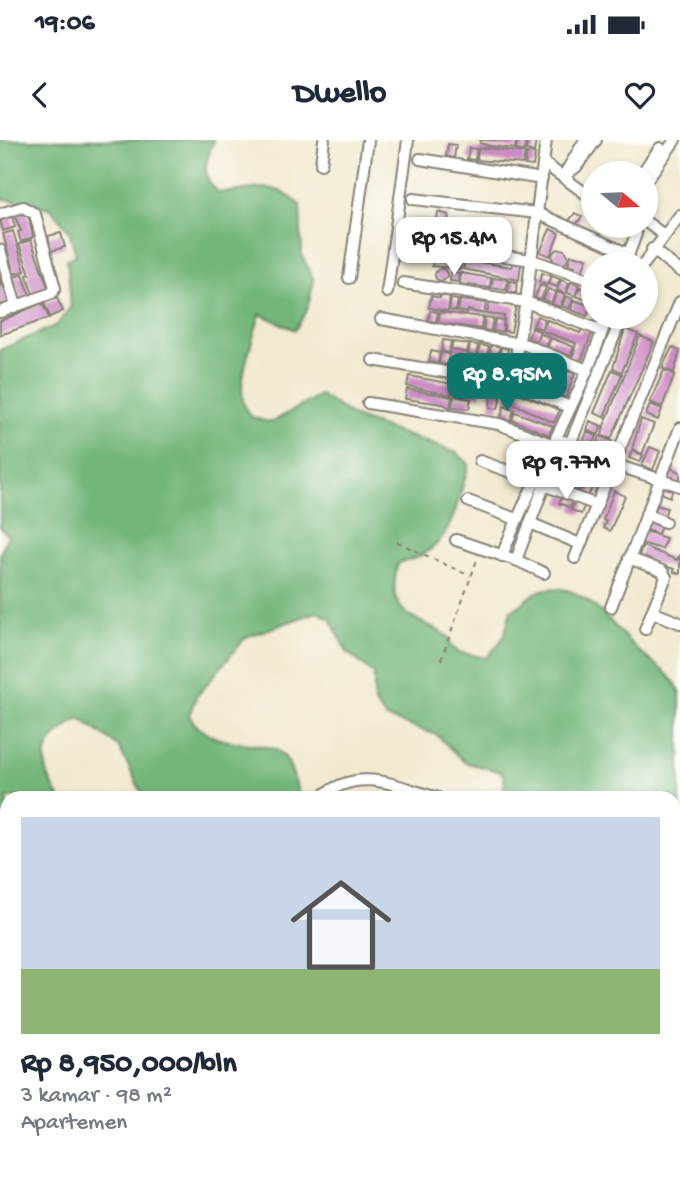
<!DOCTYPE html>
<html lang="id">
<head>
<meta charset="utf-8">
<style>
	body { margin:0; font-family:"Gochi Hand",sans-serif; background:#f2f2f3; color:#1f2937; height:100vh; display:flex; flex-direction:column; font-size:26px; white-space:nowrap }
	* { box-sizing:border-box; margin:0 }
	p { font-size:23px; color:#747a83 }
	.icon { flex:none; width:38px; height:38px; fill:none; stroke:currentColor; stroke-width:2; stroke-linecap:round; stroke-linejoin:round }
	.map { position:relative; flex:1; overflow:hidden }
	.panel { position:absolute; left:0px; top:651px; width:681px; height:387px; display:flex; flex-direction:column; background:#fff; border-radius:21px 21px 0 0; box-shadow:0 4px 10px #0003 }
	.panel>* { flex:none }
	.needle { width:46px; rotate:109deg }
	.controls { position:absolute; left:581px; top:21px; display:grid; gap:14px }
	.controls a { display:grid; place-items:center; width:77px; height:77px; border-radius:50%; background:#fff; box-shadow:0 4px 10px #0003; font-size:35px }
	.price { position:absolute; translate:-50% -60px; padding:0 16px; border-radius:14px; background:#fff; color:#222; font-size:23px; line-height:46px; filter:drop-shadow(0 2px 4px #0008) }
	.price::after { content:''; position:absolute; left:50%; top:42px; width:21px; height:16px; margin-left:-10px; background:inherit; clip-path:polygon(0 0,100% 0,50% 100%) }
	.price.on { background:#0f766e; color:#fff }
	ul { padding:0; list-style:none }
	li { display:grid; align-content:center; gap:14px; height:371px; padding:0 21px }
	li+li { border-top:2px solid #e0e1e3 }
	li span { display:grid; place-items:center; height:217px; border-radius:0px; color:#555 }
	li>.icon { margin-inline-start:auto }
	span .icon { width:126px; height:126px; fill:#fffc; stroke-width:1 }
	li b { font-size:30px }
	.status { display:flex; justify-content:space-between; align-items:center; height:49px; padding:0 35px; background:#fff; direction:ltr }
	.status svg { height:19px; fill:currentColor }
	header { display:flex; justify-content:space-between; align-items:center; height:91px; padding:0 21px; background:#fff; font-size:32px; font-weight:700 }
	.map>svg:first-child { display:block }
</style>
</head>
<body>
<div class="status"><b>19:06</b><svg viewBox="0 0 49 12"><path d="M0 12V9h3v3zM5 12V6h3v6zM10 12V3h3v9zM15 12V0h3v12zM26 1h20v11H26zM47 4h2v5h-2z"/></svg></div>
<header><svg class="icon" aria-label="back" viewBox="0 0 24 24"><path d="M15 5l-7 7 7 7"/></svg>Dwello<svg class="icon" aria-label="heart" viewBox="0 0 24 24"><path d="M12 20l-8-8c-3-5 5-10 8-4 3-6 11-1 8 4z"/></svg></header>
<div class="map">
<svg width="680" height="1037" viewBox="0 0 680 1037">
	<rect width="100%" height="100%" fill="#fdfcf7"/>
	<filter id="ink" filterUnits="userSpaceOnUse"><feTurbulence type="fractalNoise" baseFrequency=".0143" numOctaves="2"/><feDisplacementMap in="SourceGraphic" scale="14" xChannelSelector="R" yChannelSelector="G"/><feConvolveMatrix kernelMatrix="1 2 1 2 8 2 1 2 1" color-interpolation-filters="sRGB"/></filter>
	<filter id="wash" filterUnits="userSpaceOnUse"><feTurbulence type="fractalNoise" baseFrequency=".00686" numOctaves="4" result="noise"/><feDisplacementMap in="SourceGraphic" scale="28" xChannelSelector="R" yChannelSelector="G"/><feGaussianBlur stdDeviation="1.57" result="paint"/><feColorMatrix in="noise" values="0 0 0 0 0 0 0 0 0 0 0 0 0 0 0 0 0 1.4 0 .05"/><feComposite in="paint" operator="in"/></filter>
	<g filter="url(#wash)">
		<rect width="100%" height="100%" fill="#f1e9cf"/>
		<g fill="#73b67a" stroke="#48694b" stroke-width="2">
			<path d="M0,0H214C206,20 199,36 218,52C254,54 268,35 300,65L302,115L314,140L307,170L295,190L260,174C254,198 229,257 251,276C257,280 266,281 272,282L320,255L354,277L457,313L469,324C455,368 452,414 398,423C384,476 412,474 449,497L451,506L458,512L487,518L504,497L511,470C524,466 530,453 542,450C584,438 615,491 642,514C656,526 670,533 680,551V670L674,679V658H502L505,642L502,632L464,622L437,595L386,578L374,562V534L347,512L330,478L317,472L246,497L196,557L189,575C208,613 266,597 282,614C291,623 295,642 299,654L297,658H144L119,607L80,578C42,600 35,621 60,658H7V991L0,988V414L8,396L0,387V210L57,185L71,166L67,119L76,115L69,90L50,68L0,58Z"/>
			<polygon points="72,1031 270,1031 262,1037 84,1037"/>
		</g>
		<g id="blocks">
			<g fill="#cd8cc6">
				<polygon points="480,0 517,0 515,9 489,6 480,3"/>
				<polygon points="518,0 526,0 524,11 516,10"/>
				<polygon points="528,0 536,0 534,12 526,10"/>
				<polygon points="448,4 456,5 454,18 446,16"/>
				<polygon points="469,8 477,9 475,20 467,19"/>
				<polygon points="486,8 525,13 523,24 477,20 478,9"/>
				<polygon points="527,13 535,14 533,26 525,25"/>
				<polygon points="27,69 33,97 21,102 18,92 21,91 14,74"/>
				<polygon points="438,72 449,75 446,88 436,85"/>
				<polygon points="575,73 582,77 574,87 568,82"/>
				<polygon points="12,76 15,87 3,91 0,80"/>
				<polygon points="449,88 458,90 456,102 447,100"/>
				<polygon points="468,89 477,91 474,104 465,102"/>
				<polygon points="550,89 559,93 550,116 540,112"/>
				<polygon points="13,91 25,131 14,134 3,94"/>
				<polygon points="61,93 65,107 51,111 48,96"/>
				<polygon points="31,100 49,150 33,156 27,135 30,134 19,104"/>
				<circle cx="560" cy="117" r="8"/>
				<polygon points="434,115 453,117 451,128 432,126"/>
				<polygon points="571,115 587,118 581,135 573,132 575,126 568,124"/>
				<polygon points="454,118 462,120 460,130 453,128"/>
				<polygon points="465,120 512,127 513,122 521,124 519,140 463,129"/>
				<circle cx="441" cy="135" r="6"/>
				<polygon points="451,131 459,133 458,142 450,141"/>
				<polygon points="461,133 491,138 490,148 460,144"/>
				<polygon points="542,133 551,136 547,145 539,142"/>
				<polygon points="23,134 30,156 20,159 14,137"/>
				<polygon points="552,136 560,139 557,147 549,144"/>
				<polygon points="0,137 10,162 0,165"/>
				<polygon points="493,138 508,140 506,150 491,148"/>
				<polygon points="561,140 569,143 565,154 557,150"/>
				<polygon points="510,141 517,142 516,153 508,152"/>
				<polygon points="571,142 579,145 575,156 567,153"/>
				<polygon points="540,145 546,147 541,160 535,158"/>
				<polygon points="580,147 593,151 593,162 576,156"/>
				<polygon points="548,149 556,152 551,163 543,160"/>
				<polygon points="557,152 565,155 560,167 552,164"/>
				<polygon points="440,155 450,157 448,171 429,168 431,156 440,158"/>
				<polygon points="566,156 573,159 569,169 562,166"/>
				<polygon points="57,158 63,171 50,177 44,163"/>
				<polygon points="451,159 458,160 456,171 449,170"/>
				<polygon points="460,160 486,163 484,174 468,170 467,173 458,171"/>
				<polygon points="574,160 591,166 587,176 571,170"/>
				<polygon points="489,162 516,166 511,192 504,191 504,176 487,174"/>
				<polygon points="42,163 49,178 0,195 0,181"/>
				<polygon points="430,171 438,172 436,182 428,181"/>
				<polygon points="440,172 483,177 481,189 438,183"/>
				<polygon points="537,176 545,179 541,189 533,186"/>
				<polygon points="485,177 493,178 491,191 483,190"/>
				<polygon points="495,179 504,180 502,192 493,191"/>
				<polygon points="547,180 580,193 582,189 592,193 581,221 572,218 576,203 542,191"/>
				<polygon points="532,188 540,191 536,201 528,198"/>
				<polygon points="625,189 638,194 622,232 613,228"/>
				<polygon points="540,193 549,197 546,207 536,203"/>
				<polygon points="640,196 654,202 611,299 602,296 604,286"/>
				<polygon points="551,198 574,207 570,216 547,207"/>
				<polygon points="443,200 451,201 449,213 441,211"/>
				<polygon points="453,202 469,204 467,213 451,209"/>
				<polygon points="470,204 478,205 476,216 468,215"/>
				<polygon points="480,205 489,207 487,218 478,216"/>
				<polygon points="491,205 500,206 497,219 489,217"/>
				<polygon points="501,207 508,209 506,221 499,220"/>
				<polygon points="672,207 680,211 674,233 662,228"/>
				<polygon points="431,211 440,213 438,223 429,222"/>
				<polygon points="441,213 449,214 447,225 439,224"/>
				<polygon points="459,216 468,217 466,228 457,227"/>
				<polygon points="469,218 477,219 475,230 467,229"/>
				<polygon points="479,219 507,223 504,238 476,232"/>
				<polygon points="539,219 556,225 547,253 538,249 545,233 535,229"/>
				<polygon points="525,227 531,229 527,240 521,238"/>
				<polygon points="557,228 565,230 561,242 553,239"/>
				<polygon points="612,230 622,234 604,277 594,273"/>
				<polygon points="664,230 675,234 662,267 650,262"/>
				<polygon points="532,231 541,235 536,248 527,244"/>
				<polygon points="567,231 575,233 566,258 558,255"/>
				<polygon points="409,236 453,244 451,255 407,246"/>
				<polygon points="553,241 559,243 555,255 548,253"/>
				<polygon points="454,245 481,248 480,256 453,253"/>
				<polygon points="491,245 503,246 498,269 490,268"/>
				<polygon points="407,249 452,257 450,268 443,264 405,259"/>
				<polygon points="511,250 560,270 554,283 506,260"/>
				<polygon points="454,256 471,259 469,269 452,267"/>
				<polygon points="650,264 662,269 658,280 646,275"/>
				<polygon points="504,266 514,270 510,281 501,277"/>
				<polygon points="515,272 553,286 549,295 512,280"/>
				<polygon points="641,279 654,284 642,314 632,309"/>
				<polygon points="590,281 602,286 598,295 587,290"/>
				<polygon points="587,292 597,296 591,311 581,307"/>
				<polygon points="600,296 612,301 607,313 596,308"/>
				<polygon points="650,307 660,311 653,330 642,325"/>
				<polygon points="632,311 643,315 640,322 629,318"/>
				<polygon points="574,315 584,319 580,328 570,324"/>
				<polygon points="592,319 604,324 602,329 606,330 602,338 597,336 588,357 578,353 587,332 594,335 596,332 589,329"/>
				<polygon points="569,325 580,330 572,349 561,344"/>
				<polygon points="671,328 680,332 680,344 667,338"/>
				<polygon points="664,345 673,349 670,357 661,353"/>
				<polygon points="614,351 625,356 610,391 603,388 606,381 603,380"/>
				<polygon points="563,354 573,359 570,368 559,363"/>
				<polygon points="576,360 585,364 581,374 571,370"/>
				<polygon points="657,365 667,368 664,377 654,373"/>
				<polygon points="651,379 662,383 658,394 647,390"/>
				<polygon points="645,391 666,398 662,409 641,403"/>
				<polygon points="643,406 677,420 680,414 680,434 674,432 674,429 642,419 639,415"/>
			</g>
		</g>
	</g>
	<g filter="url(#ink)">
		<use href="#blocks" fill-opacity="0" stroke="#868276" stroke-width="2"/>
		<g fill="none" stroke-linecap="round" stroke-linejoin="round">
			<defs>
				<g id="minor">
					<polyline points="420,19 542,39"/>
					<polyline points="321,24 324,0"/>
					<polyline points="545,24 593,59"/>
					<polyline points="642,33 660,8"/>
					<polyline points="564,35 585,0"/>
					<polyline points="563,37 576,27 596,0"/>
					<polyline points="646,41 675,0"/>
					<polyline points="413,59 537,73 629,114"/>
					<polyline points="0,74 23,67 35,74 55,148 52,153 0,172"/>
					<polyline points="646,82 664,95"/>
					<polyline points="406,102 532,120 593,141"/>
					<polyline points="652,109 680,131"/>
					<polyline points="0,110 16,166"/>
					<polyline points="625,124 636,94 630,86"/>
					<polyline points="644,124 680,75"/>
					<polyline points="349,138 368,0"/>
					<polyline points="403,143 526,162 602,191"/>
					<polyline points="387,152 408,0"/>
					<polyline points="381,179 526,205 587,230"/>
					<polyline points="373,220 511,243 570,267"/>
					<polyline points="511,243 526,162 546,0"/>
					<polyline points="368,263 499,284 551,304"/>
					<polyline points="564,301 613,324 680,346"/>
					<polyline points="480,321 533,340"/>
					<polyline points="552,348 597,365"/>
					<polyline points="468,361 516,379"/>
					<polyline points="646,374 665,382"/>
					<polyline points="530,383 580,404"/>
					<polyline points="456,400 516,420 544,346 552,348 622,177"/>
					<path d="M502,416C533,335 581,260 607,177"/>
					<polyline points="575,418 680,162"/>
					<polyline points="629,418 662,431 666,437 645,489"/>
					<polyline points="516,420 544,433"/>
					<polyline points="611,467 680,288"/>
					<polyline points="652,472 680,483"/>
					<path d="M320,658C359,625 395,646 438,658"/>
					<polyline points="674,686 680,684"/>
					<polyline points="674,928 680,927"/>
					<polyline points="0,987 5,985 7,990"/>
					<polyline points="674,1008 680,1006"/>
					<polyline points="25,1031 28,1037"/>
					<polyline points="332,1031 339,1037"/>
					<polyline points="597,1036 598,1037"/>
					<polyline points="272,1037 278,1031"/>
					<polyline points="516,1037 519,1031"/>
					<polyline points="649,1037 646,1033 651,1031"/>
				</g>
			</defs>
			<use href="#minor" stroke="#868276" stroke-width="14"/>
			<g stroke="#868276" stroke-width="2" stroke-dasharray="5 5" stroke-linecap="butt">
				<polyline points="397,402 470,436"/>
				<polyline points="441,520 477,420"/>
			</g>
			<use href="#minor" stroke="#fff" stroke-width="10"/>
		</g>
	</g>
</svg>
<div class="controls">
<a><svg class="needle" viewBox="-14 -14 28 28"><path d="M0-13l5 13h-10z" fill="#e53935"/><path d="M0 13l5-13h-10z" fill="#747a83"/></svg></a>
<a><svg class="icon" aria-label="layers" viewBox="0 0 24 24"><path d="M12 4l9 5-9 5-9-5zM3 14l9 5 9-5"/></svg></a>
</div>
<b class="price" style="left:454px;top:137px">Rp 15.4M</b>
<b class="price on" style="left:507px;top:273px">Rp 8.95M</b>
<b class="price" style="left:566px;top:361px">Rp 9.77M</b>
<section class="panel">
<ul>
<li><span style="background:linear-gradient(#c9d6e8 70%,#8fb573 0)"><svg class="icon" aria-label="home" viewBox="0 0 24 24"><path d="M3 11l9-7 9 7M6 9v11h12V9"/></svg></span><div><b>Rp 8,950,000/bln</b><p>3 kamar · 98 m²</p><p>Apartemen</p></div></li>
</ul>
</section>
</div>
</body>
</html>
